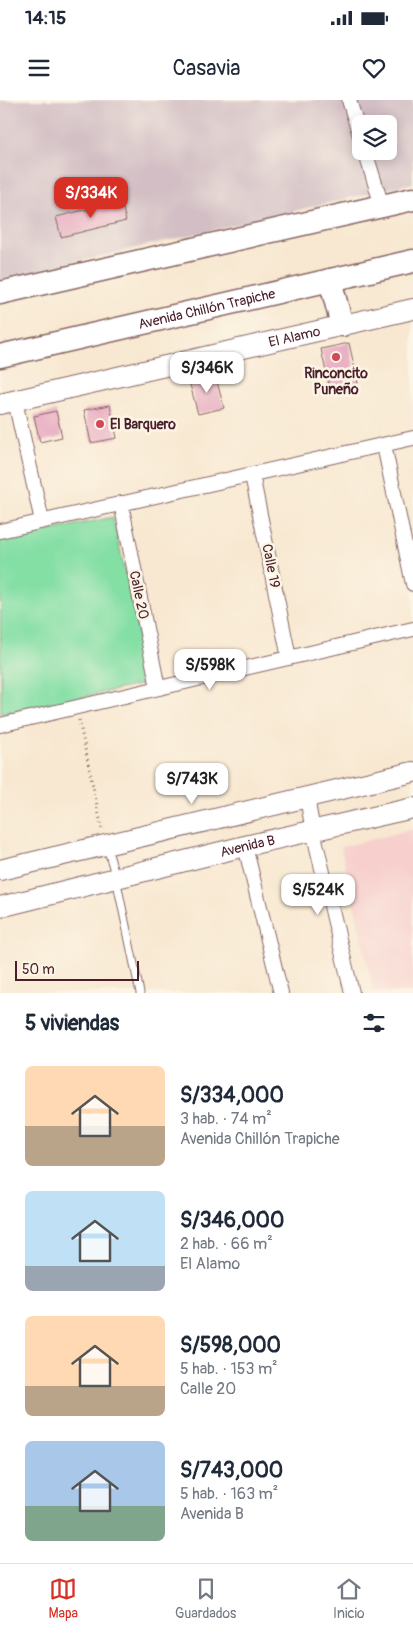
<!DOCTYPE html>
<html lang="es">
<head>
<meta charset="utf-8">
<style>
	body { margin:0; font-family:Pangolin,sans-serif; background:#f6f6f7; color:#1f2937; height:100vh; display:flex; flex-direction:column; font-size:19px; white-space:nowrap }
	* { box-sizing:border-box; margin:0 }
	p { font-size:16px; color:#747a83 }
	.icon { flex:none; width:28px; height:28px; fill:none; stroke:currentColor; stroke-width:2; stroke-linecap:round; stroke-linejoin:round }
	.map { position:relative; height:893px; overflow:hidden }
	.drawer { display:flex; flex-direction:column; background:#fff; flex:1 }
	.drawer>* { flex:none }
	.controls { position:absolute; left:352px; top:15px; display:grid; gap:10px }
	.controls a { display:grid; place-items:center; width:45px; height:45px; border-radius:8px; background:#fff; box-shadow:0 2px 12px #0003; font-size:25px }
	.scale { position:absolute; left:15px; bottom:12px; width:124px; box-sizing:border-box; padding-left:5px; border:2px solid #4a1f2b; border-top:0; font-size:14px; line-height:18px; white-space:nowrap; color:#4a1f2b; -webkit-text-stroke:4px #fcf5e5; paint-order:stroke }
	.price { position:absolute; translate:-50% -42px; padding:0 11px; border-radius:10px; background:#fff; color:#222; font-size:16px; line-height:32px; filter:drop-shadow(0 1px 2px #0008) }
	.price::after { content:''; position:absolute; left:50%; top:30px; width:15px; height:11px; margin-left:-8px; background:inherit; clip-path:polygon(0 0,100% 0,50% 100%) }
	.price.selected { background:#d93025; color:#fff }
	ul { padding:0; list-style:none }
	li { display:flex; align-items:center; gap:15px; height:125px; padding:0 25px }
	li span { display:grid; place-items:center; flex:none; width:140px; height:100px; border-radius:8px; color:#555 }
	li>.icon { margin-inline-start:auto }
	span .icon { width:60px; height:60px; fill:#fffc; stroke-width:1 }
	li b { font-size:21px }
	h2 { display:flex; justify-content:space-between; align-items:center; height:60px; padding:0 25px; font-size:21px }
	.status { display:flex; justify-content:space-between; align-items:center; height:35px; padding:0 25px; background:#fff; direction:ltr }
	.status svg { height:14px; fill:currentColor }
	header { display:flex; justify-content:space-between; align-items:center; height:65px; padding:0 25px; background:#fff; font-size:22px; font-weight:600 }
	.dock { display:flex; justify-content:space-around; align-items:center; height:70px; border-top:1px solid #e0e1e3; background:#fff; font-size:14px; color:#747a83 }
	.dock a { display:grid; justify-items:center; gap:2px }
	.dock .selected { color:#d93025 }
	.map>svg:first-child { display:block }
</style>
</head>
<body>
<div class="status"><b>14:15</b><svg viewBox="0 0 49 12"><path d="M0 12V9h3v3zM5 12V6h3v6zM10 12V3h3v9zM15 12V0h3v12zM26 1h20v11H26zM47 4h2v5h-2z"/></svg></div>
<header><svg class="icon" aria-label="menu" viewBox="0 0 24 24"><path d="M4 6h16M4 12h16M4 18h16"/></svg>Casavia<svg class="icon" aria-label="heart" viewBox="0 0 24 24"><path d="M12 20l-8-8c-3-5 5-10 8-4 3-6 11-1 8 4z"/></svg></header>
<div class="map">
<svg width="413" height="893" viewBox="0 0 413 893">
	<rect width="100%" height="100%" fill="#fcf5e5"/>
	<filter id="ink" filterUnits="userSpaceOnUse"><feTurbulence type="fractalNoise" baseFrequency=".02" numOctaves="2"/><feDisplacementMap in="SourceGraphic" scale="10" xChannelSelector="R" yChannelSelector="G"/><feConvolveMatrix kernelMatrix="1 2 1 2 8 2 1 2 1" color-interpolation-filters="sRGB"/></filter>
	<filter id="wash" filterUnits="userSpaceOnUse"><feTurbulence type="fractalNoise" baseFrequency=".0096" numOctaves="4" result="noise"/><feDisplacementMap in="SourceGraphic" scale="20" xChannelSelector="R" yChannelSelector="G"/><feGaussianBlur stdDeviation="1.12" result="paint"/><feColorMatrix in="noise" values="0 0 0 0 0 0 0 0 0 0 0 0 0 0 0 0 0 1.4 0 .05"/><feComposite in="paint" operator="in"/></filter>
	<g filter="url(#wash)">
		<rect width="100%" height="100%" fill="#f8e8d1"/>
		<polygon fill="#f7d0ce" points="413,729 413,893 374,893 341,747"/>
		<path fill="#d2bec4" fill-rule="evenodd" d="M0,0H413V83L0,180ZM361,24H389V51H361Z"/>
		<polygon fill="#84dfa5" stroke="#677f68" points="113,417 149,583 1,614 0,441"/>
		<g id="blocks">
			<g fill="#e5a4be">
				<polygon points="121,101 126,121 61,137 56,117"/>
				<polygon points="349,243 358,283 330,290 321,249"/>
				<polygon points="215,274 224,308 198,314 189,281"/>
				<polygon points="110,305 117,338 91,343 84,310"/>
				<polygon points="56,311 62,337 40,342 34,316"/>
			</g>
		</g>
	</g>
	<g filter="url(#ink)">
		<use href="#blocks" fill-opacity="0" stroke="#876565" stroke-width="1"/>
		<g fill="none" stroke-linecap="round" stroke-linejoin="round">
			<defs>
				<polyline id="lane" points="107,747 116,778 140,893"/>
				<g id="street">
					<polyline points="349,0 361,39"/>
					<polyline points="365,51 382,106"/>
					<polyline points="15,301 42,421"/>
					<polyline points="384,345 413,484"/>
					<polyline points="252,375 289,558"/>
					<polyline points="121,403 158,588"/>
					<polyline points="0,431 413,338"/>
					<polyline points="0,625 413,529"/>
					<polyline points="307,698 313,731 352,893"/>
					<polyline points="245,746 281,893"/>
				</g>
				<g id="secondary">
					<path id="s1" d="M0,304L413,209"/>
					<polyline points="0,770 413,672"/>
					<path id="s2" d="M0,807L245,746L413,708"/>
				</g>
				<g id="primary">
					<polyline points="330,180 342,225"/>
					<polyline points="0,193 413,99"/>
					<path id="s3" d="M0,256L413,161"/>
				</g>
			</defs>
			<use href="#lane" stroke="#876565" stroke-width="9"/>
			<use href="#street" stroke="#876565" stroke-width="16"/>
			<use href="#secondary" stroke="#876565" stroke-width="22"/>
			<use href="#primary" stroke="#876565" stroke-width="25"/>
			<polyline stroke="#876565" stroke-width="3" stroke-dasharray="1 4" stroke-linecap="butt" points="79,620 102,729"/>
			<use href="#lane" stroke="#fff" stroke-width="7"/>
			<use href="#street" stroke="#fff" stroke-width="14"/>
			<use href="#secondary" stroke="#fff" stroke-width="20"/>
			<use href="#primary" stroke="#fff" stroke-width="22"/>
		</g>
	</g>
	<g fill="#d1495b" stroke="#fcf5e5" stroke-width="2">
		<circle cx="336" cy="257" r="5"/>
		<circle cx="100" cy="324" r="5"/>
	</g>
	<g text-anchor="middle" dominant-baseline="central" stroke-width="5" stroke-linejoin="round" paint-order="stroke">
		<g font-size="14" fill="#4a1f2b" stroke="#fcf5e5">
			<text stroke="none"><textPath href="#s3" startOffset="212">Avenida Chillón Trapiche</textPath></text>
			<text stroke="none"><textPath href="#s1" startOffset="302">El Alamo</textPath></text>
			<text transform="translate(271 466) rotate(79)">Calle 19</text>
			<text transform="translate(139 495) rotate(78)">Calle 20</text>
			<text stroke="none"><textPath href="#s2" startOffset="255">Avenida B</textPath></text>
		</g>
		<g font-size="14" font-weight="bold" fill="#4a1f2b" stroke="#fcf5e5">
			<text x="336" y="273">Rinconcito<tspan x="336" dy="16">Puneño</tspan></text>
			<text x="110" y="324" text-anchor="start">El Barquero</text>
		</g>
	</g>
</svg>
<div class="controls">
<a><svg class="icon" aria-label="layers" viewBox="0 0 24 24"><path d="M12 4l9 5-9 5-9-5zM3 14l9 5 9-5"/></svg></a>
</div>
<div class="scale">50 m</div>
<b class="price selected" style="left:91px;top:119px">S/334K</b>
<b class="price" style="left:207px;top:294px">S/346K</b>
<b class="price" style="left:210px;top:591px">S/598K</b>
<b class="price" style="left:192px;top:705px">S/743K</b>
<b class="price" style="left:318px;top:816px">S/524K</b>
</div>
<section class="drawer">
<h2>5 viviendas<svg class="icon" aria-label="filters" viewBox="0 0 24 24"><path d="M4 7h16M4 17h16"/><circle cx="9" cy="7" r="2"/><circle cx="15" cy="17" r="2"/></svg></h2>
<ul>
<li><span style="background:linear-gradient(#ffd9b3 60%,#b9a48a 0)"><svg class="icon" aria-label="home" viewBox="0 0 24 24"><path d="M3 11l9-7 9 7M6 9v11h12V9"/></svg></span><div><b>S/334,000</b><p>3 hab. · 74 m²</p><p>Avenida Chillón Trapiche</p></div></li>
<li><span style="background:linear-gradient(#bfe0f5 75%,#9aa5b1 0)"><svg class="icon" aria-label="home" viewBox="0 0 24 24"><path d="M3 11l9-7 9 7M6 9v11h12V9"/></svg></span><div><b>S/346,000</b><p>2 hab. · 66 m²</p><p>El Alamo</p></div></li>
<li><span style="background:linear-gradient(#ffd9b3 70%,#b9a48a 0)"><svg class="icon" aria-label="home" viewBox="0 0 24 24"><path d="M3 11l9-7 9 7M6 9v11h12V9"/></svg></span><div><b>S/598,000</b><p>5 hab. · 153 m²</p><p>Calle 20</p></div></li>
<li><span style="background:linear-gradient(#a9c7e8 65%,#7fa58c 0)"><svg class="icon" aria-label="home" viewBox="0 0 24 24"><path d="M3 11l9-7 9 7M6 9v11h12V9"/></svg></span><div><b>S/743,000</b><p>5 hab. · 163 m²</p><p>Avenida B</p></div></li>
</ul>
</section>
<nav class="dock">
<a class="selected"><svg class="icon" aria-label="map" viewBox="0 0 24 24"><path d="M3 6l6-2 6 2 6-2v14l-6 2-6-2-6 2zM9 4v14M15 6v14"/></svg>Mapa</a>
<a><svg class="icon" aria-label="saved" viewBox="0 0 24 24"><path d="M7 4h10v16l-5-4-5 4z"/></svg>Guardados</a>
<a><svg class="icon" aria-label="home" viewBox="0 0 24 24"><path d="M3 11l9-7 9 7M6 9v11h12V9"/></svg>Inicio</a>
</nav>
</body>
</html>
